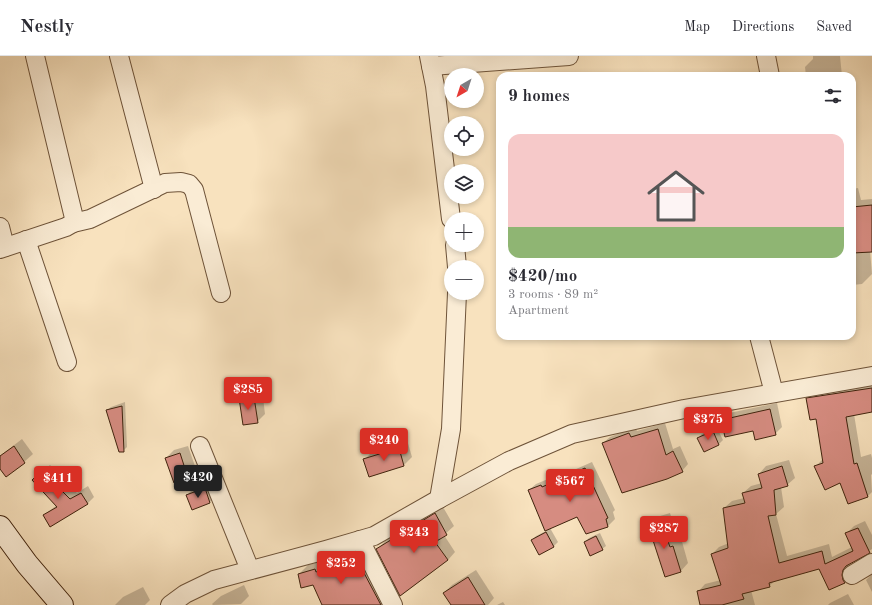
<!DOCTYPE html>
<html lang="en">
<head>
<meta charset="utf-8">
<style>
	body { margin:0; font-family:"Old Standard TT",serif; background:#f2f2f3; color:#2b2b33; height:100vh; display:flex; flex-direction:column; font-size:15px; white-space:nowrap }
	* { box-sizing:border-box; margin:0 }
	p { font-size:13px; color:#7c7c81 }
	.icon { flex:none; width:22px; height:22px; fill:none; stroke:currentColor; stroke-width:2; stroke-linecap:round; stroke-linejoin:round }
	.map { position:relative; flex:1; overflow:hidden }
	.details { position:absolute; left:496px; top:16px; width:360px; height:268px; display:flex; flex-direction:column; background:#fff; border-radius:12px; box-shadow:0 2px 6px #0003 }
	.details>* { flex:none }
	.needle { width:26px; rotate:219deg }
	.buttons { position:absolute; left:444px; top:12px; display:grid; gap:8px }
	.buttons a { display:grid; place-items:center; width:40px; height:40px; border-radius:50%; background:#fff; box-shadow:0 2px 6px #0003; font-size:20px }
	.price { position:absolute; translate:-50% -34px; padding:0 9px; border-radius:4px; background:#d93025; color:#fff; font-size:13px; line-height:26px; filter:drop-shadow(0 1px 2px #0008) }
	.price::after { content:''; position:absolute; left:50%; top:24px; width:12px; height:9px; margin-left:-6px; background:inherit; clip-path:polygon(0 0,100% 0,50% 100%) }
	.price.current { background:#222; color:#fff }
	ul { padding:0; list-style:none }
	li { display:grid; align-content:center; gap:8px; height:212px; padding:0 12px }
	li+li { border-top:1px solid #e1e1e2 }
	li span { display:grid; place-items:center; height:124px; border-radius:12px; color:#555 }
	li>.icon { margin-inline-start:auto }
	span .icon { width:72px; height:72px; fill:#fffc; stroke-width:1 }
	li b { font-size:17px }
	h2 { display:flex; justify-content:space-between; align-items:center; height:48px; padding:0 12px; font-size:17px }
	header { display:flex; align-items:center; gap:24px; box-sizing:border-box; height:56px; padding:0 20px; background:#fff; border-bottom:1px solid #e1e1e2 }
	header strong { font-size:19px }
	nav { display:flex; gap:22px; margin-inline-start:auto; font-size:14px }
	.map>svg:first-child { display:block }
</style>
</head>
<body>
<header>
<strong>Nestly</strong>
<nav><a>Map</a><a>Directions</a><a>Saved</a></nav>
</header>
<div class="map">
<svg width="872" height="549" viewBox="0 0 872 549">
	<rect width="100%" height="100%" fill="#f8e2be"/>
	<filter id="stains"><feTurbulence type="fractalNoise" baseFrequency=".005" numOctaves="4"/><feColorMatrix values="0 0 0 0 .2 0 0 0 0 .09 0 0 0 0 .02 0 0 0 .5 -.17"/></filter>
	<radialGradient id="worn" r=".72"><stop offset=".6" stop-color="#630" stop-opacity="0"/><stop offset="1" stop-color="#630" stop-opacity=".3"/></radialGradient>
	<g fill="#0003">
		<polygon points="813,0 840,0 842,20 806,20 805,11 813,3"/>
		<polygon points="858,132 861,144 872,143 872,164 852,166 852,133"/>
		<polygon points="870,194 872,218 862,228 852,229 852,197"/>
		<polygon points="872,326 872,355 854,358 861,401 871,398 872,402 872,418 871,419 872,436 868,440 849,447 840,425 816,410 824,402 817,362 807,343 814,335"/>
		<polygon points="262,333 265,358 257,366 240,343 249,335"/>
		<polygon points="125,346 127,391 123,395 107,354 111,351"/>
		<polygon points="777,347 782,371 775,378 722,365 729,357"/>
		<polygon points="665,367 673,393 680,390 688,408 682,415 603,387 610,381 635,371 637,375"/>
		<polygon points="717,372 723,384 719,388 704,395 698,382 702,378"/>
		<polygon points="22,383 33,398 24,406 6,419 0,412 0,400"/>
		<polygon points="407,384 412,401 404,409 370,419 365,403 373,395"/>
		<polygon points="188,390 196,413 188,421 174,425 166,402 174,394"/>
		<polygon points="789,404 795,422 787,429 781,431 784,451 776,458 787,500 829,488 832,501 852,491 846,478 854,470 865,465 872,479 872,493 850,507 849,511 852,519 845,526 830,533 819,512 775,525 769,530 751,534 755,549 701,549 698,536 705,528 721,524 712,498 719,491 729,487 724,452 732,445 744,442 743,437 751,430 762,427 759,418 766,410"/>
		<polygon points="592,406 615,454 613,456 615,463 608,470 587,477 578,460 550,472 558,486 554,490 539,497 532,484 536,480 546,475 529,434 536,428 548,423 549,425"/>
		<polygon points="50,409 77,437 88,430 94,441 87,448 44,459 57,449 34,424"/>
		<polygon points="209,429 214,442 210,446 187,439 191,435"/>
		<polygon points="443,451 454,470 444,479 455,496 448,504 401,538 378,493 385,485"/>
		<polygon points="670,457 678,483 681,482 688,507 680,516 649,469 657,461"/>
		<polygon points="600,477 606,490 602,493 585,486 589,482"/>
		<polygon points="365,491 385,549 323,549 314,528 299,518 308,509 324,505 325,508"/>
		<polygon points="476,514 494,542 488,549 452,549 444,537 452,529"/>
		<polygon points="872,518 872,536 866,524"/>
		<polygon points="244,529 249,540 241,548 213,549 212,548 221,540"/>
		<polygon points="143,531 150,544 145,549 115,549 123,541"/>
		<polygon points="848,538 854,549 828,549 830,547"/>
		<polygon points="503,546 505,549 497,549"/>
	</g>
	<g fill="#d68c81" stroke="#40230d">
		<polygon points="872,149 872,196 852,197 852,151"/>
		<polygon points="872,332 872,356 846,361 854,408 857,407 868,441 848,448 840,427 825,434 814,410 823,407 816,363 810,364 806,342"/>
		<polygon points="254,341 258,367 243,369 239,342"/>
		<polygon points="122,350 124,396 119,396 106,354"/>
		<polygon points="770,353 776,379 755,384 753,375 725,381 721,364"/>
		<polygon points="658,373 666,399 673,395 683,416 667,423 622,437 602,387 629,377 631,381"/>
		<polygon points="713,375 719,389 704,396 697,382"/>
		<polygon points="14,390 25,407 6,421 0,413 0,400"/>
		<polygon points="399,392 404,410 369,421 363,403"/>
		<polygon points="180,397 188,422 174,427 165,402"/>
		<polygon points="782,410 788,430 774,434 776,459 768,460 779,507 822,495 825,508 853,495 845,477 858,472 870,497 846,510 843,514 842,519 843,524 845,527 829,534 819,513 769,527 770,531 742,538 744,543 722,549 700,549 697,535 721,529 711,498 728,492 723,452 745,447 742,437 762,432 758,418"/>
		<polygon points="585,412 608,462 606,463 608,471 586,478 577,461 545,475 528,434 541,429 542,431"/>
		<polygon points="42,415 70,443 81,437 88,448 50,471 43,459 57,451 32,424"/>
		<polygon points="205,432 210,447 192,454 186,439"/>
		<polygon points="435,457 447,479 435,486 448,504 400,540 376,493"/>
		<polygon points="661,465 670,491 673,490 681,516 665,521 648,469"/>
		<polygon points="546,476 554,491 539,499 531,484"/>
		<polygon points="596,480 603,494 590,500 584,486"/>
		<polygon points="355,500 381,549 322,549 313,529 301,532 298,518 315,513 316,516"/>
		<polygon points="468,521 485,549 451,549 443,537"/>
	</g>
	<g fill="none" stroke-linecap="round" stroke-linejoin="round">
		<defs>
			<g id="minor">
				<polyline points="119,0 154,133"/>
				<polyline points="429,0 435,30 451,163"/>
				<polyline points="766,0 770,20"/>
				<polyline points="431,10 569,0"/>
				<polyline points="73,167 90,163 165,127 181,126 189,128 194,134 221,237"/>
				<polyline points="0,171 5,191"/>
				<polyline points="26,184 67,306"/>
				<polyline points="455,189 457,211"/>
				<polyline points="0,193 66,171 73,167 74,162 35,0"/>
				<polyline points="759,280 774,337"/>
				<polyline points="200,390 250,514"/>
				<polyline points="439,443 509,405 572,378 684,353 872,320"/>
				<polyline points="360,484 393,549"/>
				<polyline points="852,519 872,507"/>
				<polyline points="170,549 185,538 214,524 326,494 374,480 439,443 451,373 457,237"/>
			</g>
			<polyline id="secondary" points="0,471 27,508 62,549"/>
		</defs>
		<use href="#minor" stroke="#6e5339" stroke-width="20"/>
		<use href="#secondary" stroke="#40230d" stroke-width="24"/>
		<use href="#minor" stroke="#faecd5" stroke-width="18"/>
		<use href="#secondary" stroke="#faecd5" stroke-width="22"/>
	</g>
	<rect width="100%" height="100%" filter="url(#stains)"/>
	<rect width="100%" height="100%" fill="url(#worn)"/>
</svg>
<div class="buttons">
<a><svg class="needle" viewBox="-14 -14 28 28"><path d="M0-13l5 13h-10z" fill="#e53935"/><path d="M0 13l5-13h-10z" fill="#7c7c81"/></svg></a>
<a><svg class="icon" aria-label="locate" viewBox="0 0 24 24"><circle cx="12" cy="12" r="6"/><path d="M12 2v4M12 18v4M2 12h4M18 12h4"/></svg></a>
<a><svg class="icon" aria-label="layers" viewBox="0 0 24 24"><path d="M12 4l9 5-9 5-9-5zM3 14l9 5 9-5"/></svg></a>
<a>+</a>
<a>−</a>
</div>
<b class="price" style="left:248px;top:355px">$285</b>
<b class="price" style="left:708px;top:385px">$375</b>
<b class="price" style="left:384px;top:406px">$240</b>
<b class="price current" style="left:198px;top:443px">$420</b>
<b class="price" style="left:58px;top:444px">$411</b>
<b class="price" style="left:570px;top:447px">$567</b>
<b class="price" style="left:664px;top:494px">$287</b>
<b class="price" style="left:414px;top:498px">$243</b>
<b class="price" style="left:341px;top:529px">$252</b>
<section class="details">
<h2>9 homes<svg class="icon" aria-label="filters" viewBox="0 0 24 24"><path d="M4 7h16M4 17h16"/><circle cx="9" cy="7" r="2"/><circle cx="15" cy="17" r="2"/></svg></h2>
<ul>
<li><span style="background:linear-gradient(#f6c9c9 75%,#8fb573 0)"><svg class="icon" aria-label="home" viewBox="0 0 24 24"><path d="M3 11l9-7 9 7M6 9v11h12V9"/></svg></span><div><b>$420/mo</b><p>3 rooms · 89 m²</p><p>Apartment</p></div></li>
</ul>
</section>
</div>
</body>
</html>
